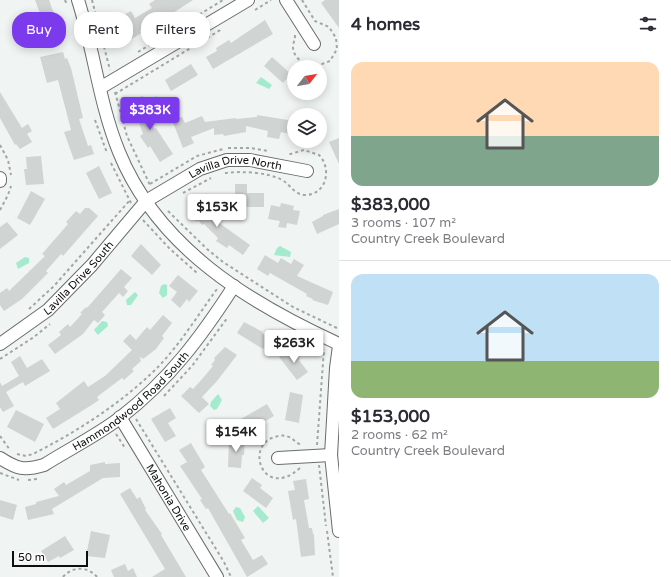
<!DOCTYPE html>
<html lang="en">
<head>
<meta charset="utf-8">
<style>
	body { margin:0; font-family:"Varela Round",sans-serif; background:#f7f7f7; color:#2b2b33; height:100vh; display:flex; flex-direction:column; font-size:15px; white-space:nowrap }
	* { box-sizing:border-box; margin:0 }
	p { font-size:13px; color:#7c7c81 }
	.icon { flex:none; width:22px; height:22px; fill:none; stroke:currentColor; stroke-width:2; stroke-linecap:round; stroke-linejoin:round }
	.map { position:relative; flex:1; overflow:hidden }
	.sheet { display:flex; flex-direction:column; background:#fff; width:332px }
	.sheet>* { flex:none }
	.banner { position:absolute; left:12px; top:12px; width:267px; height:36px; display:flex; gap:8px }
	.needle { width:26px; rotate:59deg }
	.fabs { position:absolute; left:287px; top:60px; display:grid; gap:8px }
	.fabs a { display:grid; place-items:center; width:40px; height:40px; border-radius:50%; background:#fff; box-shadow:0 2px 10px #0003; font-size:20px }
	.scale { position:absolute; left:12px; bottom:10px; width:76px; box-sizing:border-box; padding-left:4px; border:2px solid #0d0e0e; border-top:0; font-size:11px; line-height:14px; white-space:nowrap; color:#0d0e0e; -webkit-text-stroke:3px #fff; paint-order:stroke }
	.price { position:absolute; translate:-50% -34px; padding:0 9px; border-radius:4px; background:#fff; color:#222; font-size:13px; line-height:26px; filter:drop-shadow(0 1px 2px #0008) }
	.price::after { content:''; position:absolute; left:50%; top:24px; width:12px; height:9px; margin-left:-6px; background:inherit; clip-path:polygon(0 0,100% 0,50% 100%) }
	.price.on { background:#7c3aed; color:#fff }
	ul { padding:0; list-style:none }
	li { display:grid; align-content:center; gap:8px; height:212px; padding:0 12px }
	li+li { border-top:1px solid #e1e1e2 }
	li span { display:grid; place-items:center; height:124px; border-radius:12px; color:#555 }
	li>.icon { margin-inline-start:auto }
	span .icon { width:72px; height:72px; fill:#fffc; stroke-width:1 }
	li b { font-size:17px }
	h2 { display:flex; justify-content:space-between; align-items:center; height:48px; padding:0 12px; font-size:17px }
	.tag { padding:0 14px; border-radius:16px; background:#fff; box-shadow:0 2px 10px #0003; font-size:14px; line-height:36px }
	.tag.on { background:#7c3aed; color:#fff }
	main { display:flex; flex:1; min-height:0 }
	.map>svg:first-child { display:block }
</style>
</head>
<body>
<main>
<div class="map">
<svg width="339" height="577" viewBox="0 0 339 577">
	<rect width="100%" height="100%" fill="#f0f4f3"/>
	<g fill="#a4eacd">
		<polygon points="261,77 272,85 269,89 256,83"/>
		<polygon points="156,96 168,105 166,110 162,110 157,107 154,108 155,105 153,100"/>
		<polygon points="280,246 291,252 290,257 274,255 277,248"/>
		<polygon points="25,257 29,258 29,263 18,269 16,263"/>
		<polygon points="164,284 167,285 167,295 163,298 159,293 161,286"/>
		<polygon points="135,292 138,295 131,305 127,305 126,300"/>
		<polygon points="102,321 107,322 108,326 98,335 94,330"/>
		<polygon points="218,394 222,400 217,409 214,410 210,406 211,402"/>
		<polygon points="258,506 269,518 263,523 253,511"/>
		<polygon points="236,507 240,508 245,517 243,522 237,520 233,511"/>
	</g>
	<g fill="#d0d4d2">
		<polygon points="35,0 49,0 54,14 56,14 62,36 50,40"/>
		<polygon points="155,0 193,0 162,20 161,18 140,31 141,33 132,39 130,36 118,42 107,24 131,11 135,18 152,8 149,4"/>
		<polygon points="325,0 339,0 339,28 321,3"/>
		<polygon points="265,20 273,34 213,69 206,57 217,51 216,48 229,40 231,43"/>
		<polygon points="63,52 65,59 67,58 71,68 83,118 79,119 88,146 91,145 94,154 74,160 64,132 71,130 58,80 47,83 40,57"/>
		<polygon points="272,57 291,74 283,83 264,66"/>
		<polygon points="191,64 198,75 171,91 165,80"/>
		<polygon points="0,92 22,128 28,124 32,131 27,134 32,142 20,149 16,144 15,145 0,118"/>
		<polygon points="143,96 154,129 156,128 173,154 160,162 150,146 148,148 140,136 143,134 131,100"/>
		<polygon points="257,115 294,121 294,135 281,132 279,139 267,137 268,131 246,126 246,132 224,136 223,134 214,135 214,128 191,137 194,143 183,148 172,120 182,117 185,123 202,116 205,122 236,118 236,119 257,117"/>
		<polygon points="339,138 339,164 329,142"/>
		<polygon points="41,156 44,184 26,185 24,169 27,169 26,157"/>
		<polygon points="99,166 112,193 99,199 86,173"/>
		<polygon points="235,184 247,184 247,193 264,193 264,207 235,207"/>
		<polygon points="31,191 45,199 30,225 17,218"/>
		<polygon points="197,199 222,225 250,245 243,255 229,245 227,248 216,241 218,238 204,224 202,225 198,220 197,222 189,214 190,213 187,209"/>
		<polygon points="281,203 294,206 293,210 300,211 297,225 287,223 286,228 278,227 280,221 268,219 271,205 280,207"/>
		<polygon points="85,208 89,208 98,216 63,256 61,254 46,271 48,273 22,299 4,311 0,305 0,293 7,288 9,291 45,256 42,254 68,224 66,222 76,211 80,214"/>
		<polygon points="339,209 339,224 317,234 312,222 323,216 323,215"/>
		<polygon points="7,222 18,235 0,249 0,227"/>
		<polygon points="141,244 161,265 152,275 131,256"/>
		<polygon points="265,255 278,263 281,258 291,264 294,259 304,265 297,276 333,292 328,305 312,300 313,299 306,296 307,294 300,290 270,273 268,276 257,269"/>
		<polygon points="121,269 132,278 124,287 128,291 123,297 119,293 102,312 105,315 98,323 94,320 83,334 55,354 48,345 61,335 59,332 68,324 70,327 82,314 80,313 86,307 87,308"/>
		<polygon points="178,275 198,291 189,302 187,299 180,308 171,300 177,292 169,286"/>
		<polygon points="163,315 172,323 162,336 164,338 156,349 143,359 141,357 140,358 141,361 132,369 134,371 124,380 122,378 97,397 99,400 90,406 53,429 46,418 60,409 56,403 84,381 88,387 105,376 132,350 123,341 130,334 136,340 147,327 150,330"/>
		<polygon points="244,322 263,332 262,333 269,338 263,349 237,333"/>
		<polygon points="225,347 237,355 217,381 202,397 209,404 199,413 181,396 190,387 193,389 203,378 213,366 211,365 215,360 214,358"/>
		<polygon points="290,349 300,359 299,360 308,372 297,380 279,357"/>
		<polygon points="20,356 27,368 42,359 50,371 25,386 23,382 6,392 14,406 3,412 0,407 0,382 2,386 19,376 11,362"/>
		<polygon points="290,392 303,395 299,423 285,420"/>
		<polygon points="267,404 274,416 248,431 241,419"/>
		<polygon points="170,408 176,418 168,423 176,436 165,442 151,419"/>
		<polygon points="16,410 44,424 35,442 7,427"/>
		<polygon points="229,439 245,440 244,455 242,455 241,468 228,467"/>
		<polygon points="191,443 205,467 201,470 229,514 230,513 245,538 241,540 253,560 262,555 268,564 247,577 208,508 206,509 200,500 202,499 180,466 187,462 179,450"/>
		<polygon points="105,462 105,464 120,463 120,477 103,478 52,509 54,514 28,520 25,507 36,504 36,502 59,496 54,489 64,482 66,485 90,471 90,465"/>
		<polygon points="252,478 262,485 260,488 273,498 266,508 243,491"/>
		<polygon points="306,479 309,499 304,500 309,528 312,528 313,534 314,534 315,555 301,557 296,519 293,520 288,491 295,490 293,481"/>
		<polygon points="130,488 137,499 140,497 146,509 145,510 162,534 161,535 186,577 152,577 165,569 120,494"/>
		<polygon points="0,500 17,505 13,520 0,516"/>
		<polygon points="91,531 110,535 105,558 86,556"/>
		<polygon points="65,536 74,550 60,558 59,556 48,562 41,551"/>
		<polygon points="125,564 128,571 133,568 137,577 114,577 111,570"/>
	</g>
	<g fill="none" stroke-linecap="round" stroke-linejoin="round">
		<defs>
			<g id="street">
				<path d="M78,0C94,50 99,103 119,152C158,248 249,303 339,344"/>
				<polyline points="286,0 314,44"/>
				<polyline points="100,88 248,0"/>
				<polyline points="0,178 0,181"/>
				<path id="s1" d="M0,344L48,310L92,265L146,201L200,169L227,160H250L307,171"/>
				<polyline points="339,346 336,368 331,455 339,531"/>
				<path id="s2" d="M120,417L217,577"/>
				<path id="s3" d="M0,458C17,469 24,471 44,465C69,449 98,435 121,417C170,379 201,337 234,286"/>
				<polyline points="278,458 331,455"/>
			</g>
		</defs>
		<use href="#street" stroke="#6a6d6c" stroke-width="14"/>
		<g stroke="#a3a6a6" stroke-width="2" stroke-dasharray="3 3" stroke-linecap="butt">
			<polyline points="65,0 67,5"/>
			<polyline points="92,0 110,70"/>
			<polyline points="302,0 315,21 329,27 336,38 337,49 330,61 314,67"/>
			<polyline points="255,10 271,0"/>
			<path d="M295,35C295,39 294,41 293,45C292,57 303,64 313,67"/>
			<polyline points="138,52 223,0"/>
			<polyline points="115,92 127,136 150,185"/>
			<polyline points="115,94 222,29"/>
			<polyline points="95,120 107,153"/>
			<polyline points="0,145 8,160 11,175"/>
			<polyline points="228,148 250,148 269,151"/>
			<polyline points="111,163 131,203"/>
			<path d="M225,173C240,171 268,172 282,180C291,185 293,194 305,195C327,195 332,168 319,155L304,150L287,155"/>
			<polyline points="150,184 197,156 223,149"/>
			<polyline points="183,193 211,178"/>
			<polyline points="0,210 8,195 11,186"/>
			<polyline points="168,211 207,249 223,262 293,307 339,329"/>
			<polyline points="143,220 170,249 197,273"/>
			<polyline points="29,309 54,286 130,200"/>
			<polyline points="0,359 34,337 50,324"/>
			<polyline points="164,396 192,366 228,317"/>
			<polyline points="136,419 224,562 231,577"/>
			<polyline points="116,434 125,448"/>
			<polyline points="0,436 10,450"/>
			<polyline points="317,445 324,349"/>
			<path d="M17,454L26,456L33,454C78,431 122,403 158,367C181,343 198,315 217,289"/>
			<polyline points="319,465 326,526"/>
			<path d="M300,468C263,501 244,445 275,437C280,435 286,435 291,438C294,440 297,443 301,445"/>
			<polyline points="0,473 19,480"/>
			<polyline points="28,480 37,479"/>
			<polyline points="327,531 333,577"/>
			<path d="M63,577C72,566 88,566 97,577"/>
		</g>
		<use href="#street" stroke="#fff" stroke-width="12"/>
	</g>
	<g text-anchor="middle" dominant-baseline="central" stroke-width="3" stroke-linejoin="round" paint-order="stroke">
		<g font-size="11" fill="#0d0e0e" stroke="#fff">
			<text stroke="none"><textPath href="#s1" startOffset="304">Lavilla Drive North</textPath></text>
			<text stroke="none"><textPath href="#s1" startOffset="103">Lavilla Drive South</textPath></text>
			<text stroke="none"><textPath href="#s3" startOffset="155">Hammondwood Road South</textPath></text>
			<text stroke="none"><textPath href="#s2" startOffset="94">Mahonia Drive</textPath></text>
		</g>
	</g>
</svg>
<div class="fabs">
<a><svg class="needle" viewBox="-14 -14 28 28"><path d="M0-13l5 13h-10z" fill="#e53935"/><path d="M0 13l5-13h-10z" fill="#7c7c81"/></svg></a>
<a><svg class="icon" aria-label="layers" viewBox="0 0 24 24"><path d="M12 4l9 5-9 5-9-5zM3 14l9 5 9-5"/></svg></a>
</div>
<div class="scale">50 m</div>
<b class="price on" style="left:150px;top:131px">$383K</b>
<b class="price" style="left:217px;top:228px">$153K</b>
<b class="price" style="left:294px;top:364px">$263K</b>
<b class="price" style="left:236px;top:453px">$154K</b>
<div class="banner">
<a class="tag on">Buy</a>
<a class="tag">Rent</a>
<a class="tag">Filters</a>
</div>
</div>
<section class="sheet">
<h2>4 homes<svg class="icon" aria-label="filters" viewBox="0 0 24 24"><path d="M4 7h16M4 17h16"/><circle cx="9" cy="7" r="2"/><circle cx="15" cy="17" r="2"/></svg></h2>
<ul>
<li><span style="background:linear-gradient(#ffd9b3 60%,#7fa58c 0)"><svg class="icon" aria-label="home" viewBox="0 0 24 24"><path d="M3 11l9-7 9 7M6 9v11h12V9"/></svg></span><div><b>$383,000</b><p>3 rooms · 107 m²</p><p>Country Creek Boulevard</p></div></li>
<li><span style="background:linear-gradient(#bfe0f5 70%,#8fb573 0)"><svg class="icon" aria-label="home" viewBox="0 0 24 24"><path d="M3 11l9-7 9 7M6 9v11h12V9"/></svg></span><div><b>$153,000</b><p>2 rooms · 62 m²</p><p>Country Creek Boulevard</p></div></li>
</ul>
</section>
</main>
</body>
</html>
